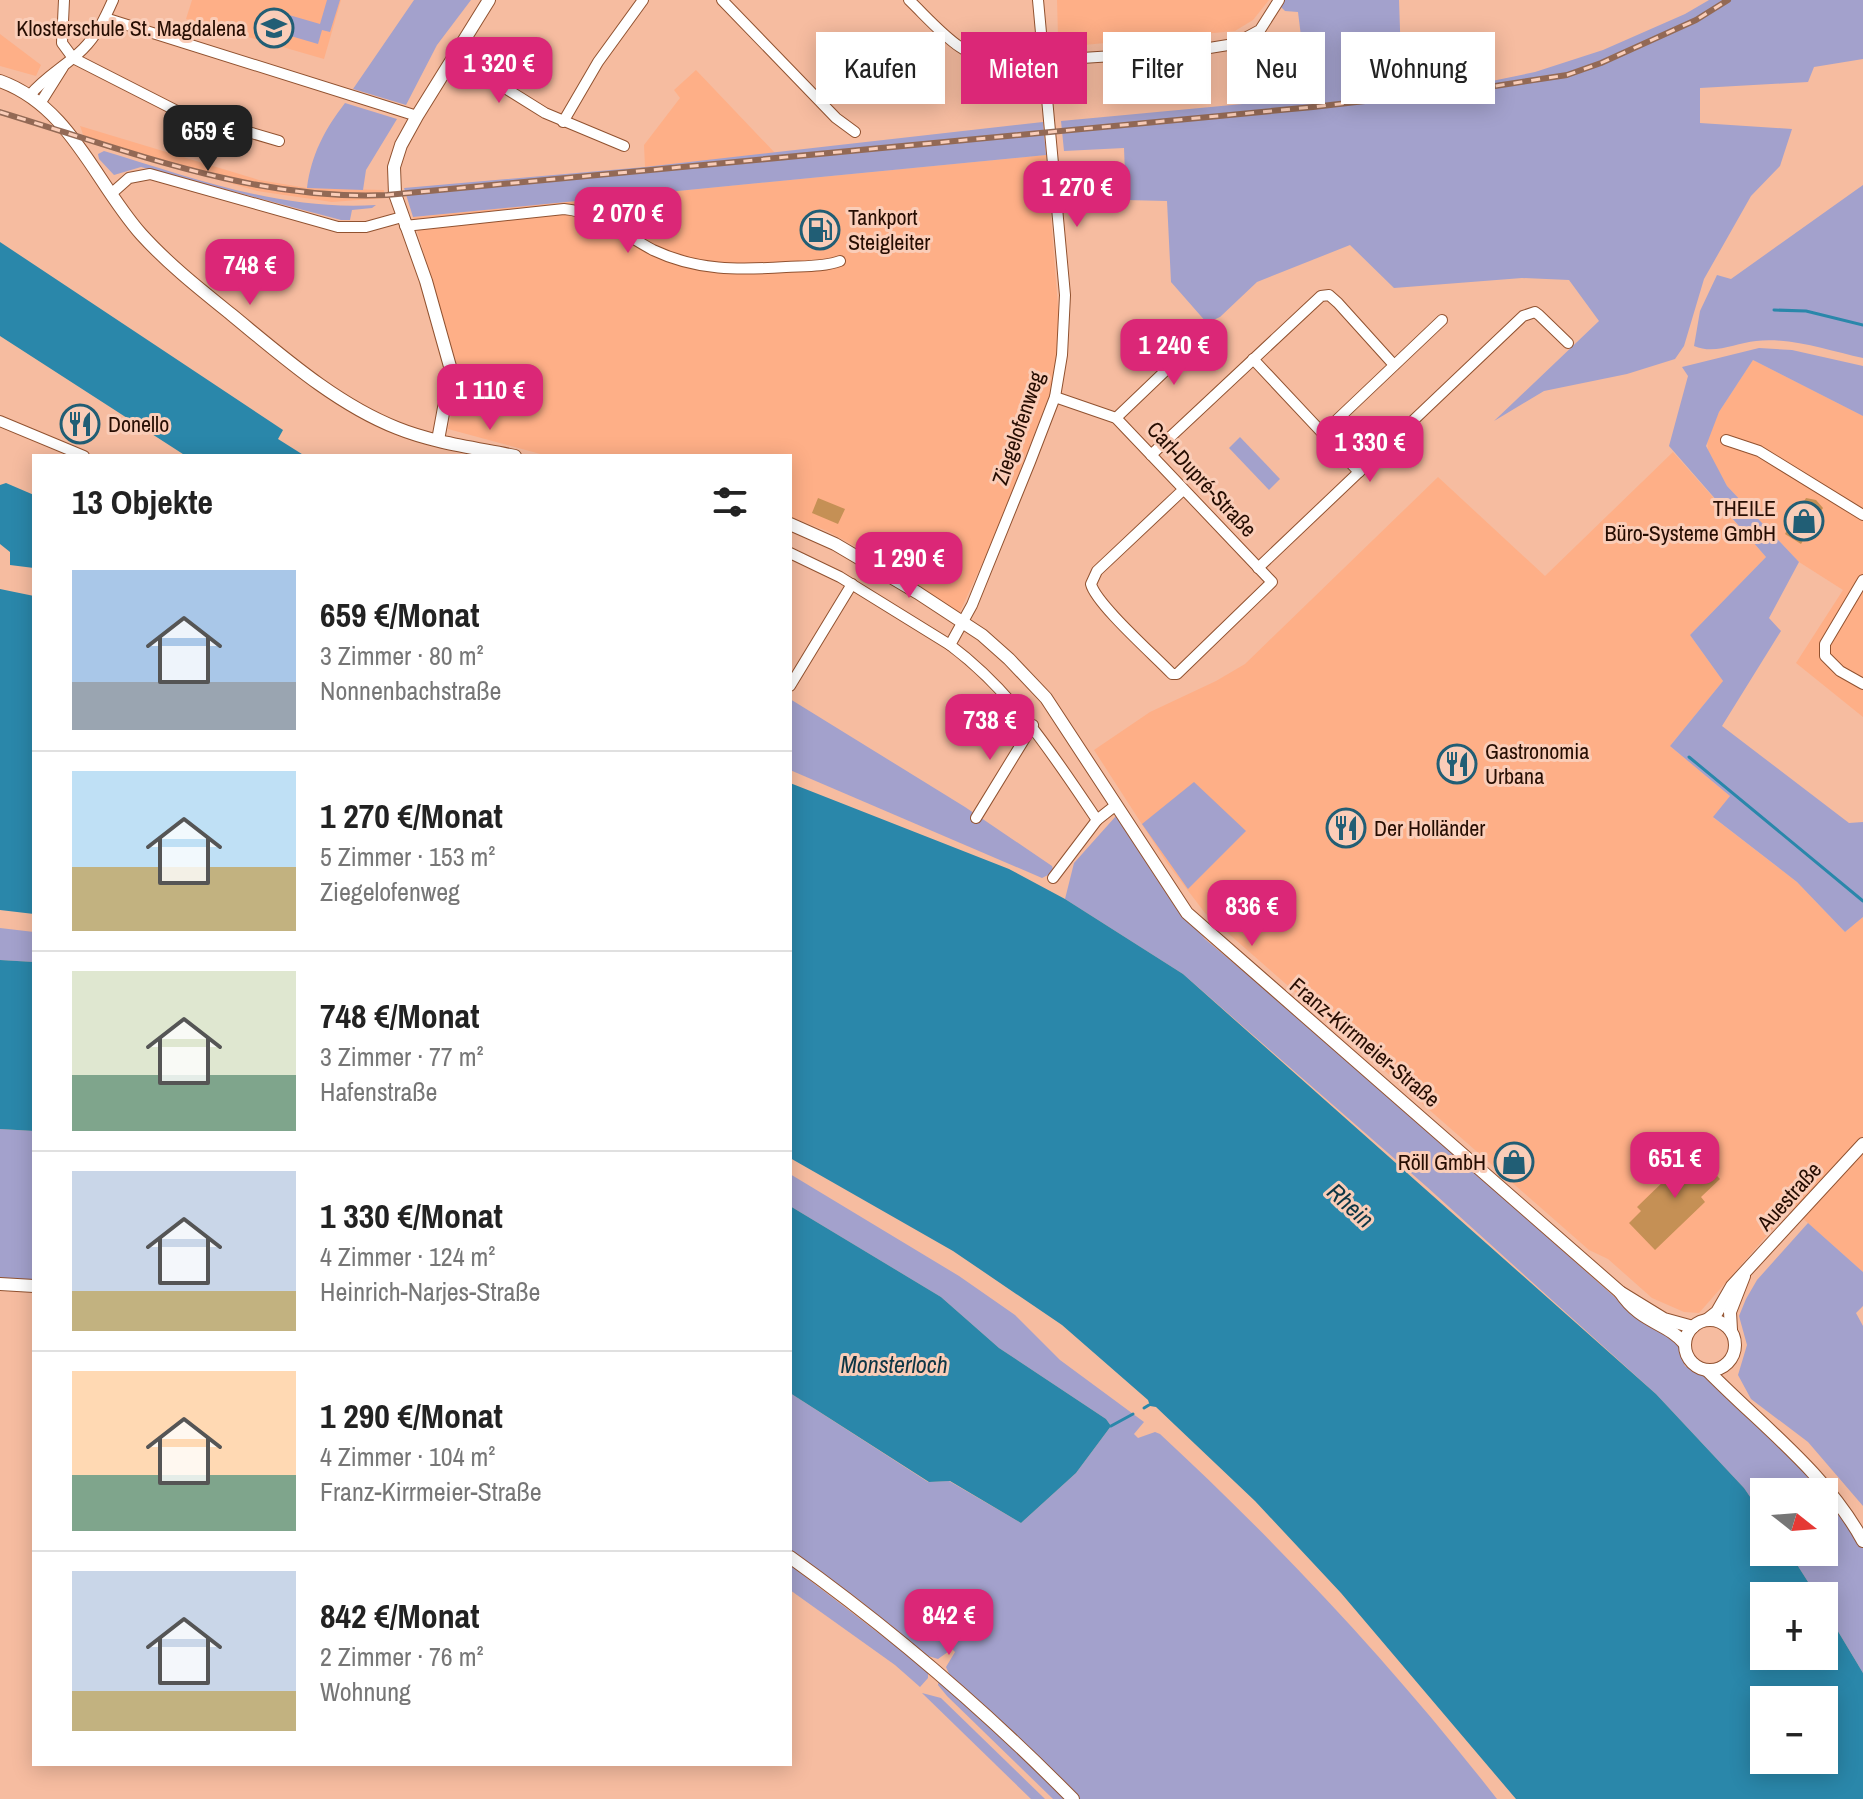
<!DOCTYPE html>
<html lang="de">
<head>
<meta charset="utf-8">
<style>
	body { margin:0; font-family:"Archivo Narrow",sans-serif; background:#f6f6f6; color:#222; height:100vh; display:flex; flex-direction:column; font-size:30px; white-space:nowrap }
	* { box-sizing:border-box; margin:0 }
	p { font-size:26px; color:#767676 }
	.icon { flex:none; width:44px; height:44px; fill:none; stroke:currentColor; stroke-width:2; stroke-linecap:round; stroke-linejoin:round }
	.map { position:relative; flex:1; overflow:hidden }
	.panel { position:absolute; left:32px; top:454px; width:760px; height:1312px; display:flex; flex-direction:column; background:#fff; border-radius:0px; box-shadow:0 4px 20px #0003 }
	.panel>* { flex:none }
	.banner { position:absolute; left:816px; top:32px; width:760px; height:72px; display:flex; gap:16px }
	.needle { width:52px; rotate:107deg }
	.buttons { position:absolute; left:1750px; top:1478px; display:grid; gap:16px }
	.buttons a { display:grid; place-items:center; width:88px; height:88px; border-radius:0px; background:#fff; box-shadow:0 4px 20px #0003; font-size:40px }
	.price { position:absolute; translate:-50% -68px; padding:0 18px; border-radius:16px; background:#db2777; color:#fff; font-size:26px; line-height:52px; filter:drop-shadow(0 2px 4px #0008) }
	.price::after { content:''; position:absolute; left:50%; top:48px; width:24px; height:18px; margin-left:-12px; background:inherit; clip-path:polygon(0 0,100% 0,50% 100%) }
	.price.active { background:#222; color:#fff }
	ul { padding:0; list-style:none }
	li { display:flex; align-items:center; gap:24px; height:200px; padding:0 40px }
	li+li { border-top:2px solid #e0e0e0 }
	li span { display:grid; place-items:center; flex:none; width:224px; height:160px; border-radius:0px; color:#555 }
	li>.icon { margin-inline-start:auto }
	span .icon { width:96px; height:96px; fill:#fffc; stroke-width:1 }
	li b { font-size:34px }
	h2 { display:flex; justify-content:space-between; align-items:center; height:96px; padding:0 40px; font-size:34px }
	.pill { padding:0 28px; border-radius:0px; background:#fff; box-shadow:0 4px 20px #0003; font-size:28px; line-height:72px }
	.pill.active { background:#db2777; color:#fff }
	.map>svg:first-child { display:block }
</style>
</head>
<body>
<div class="map">
<svg width="1863" height="1799" viewBox="0 0 1863 1799">
	<rect width="100%" height="100%" fill="#f6bca0"/>
	<g fill="#feaf87">
		<polygon points="192,0 341,0 324,59 186,19"/>
		<polygon points="1057,0 1269,0 1253,20 1235,31 1073,46 1065,45 1058,37"/>
		<polygon points="0,34 41,65 36,76 0,66"/>
		<polygon points="696,70 775,153 645,167 644,145 680,98 674,90"/>
		<polygon points="80,126 259,180 307,188 384,190 385,198 332,202 257,191 85,140"/>
		<polygon points="1046,155 1060,331 1052,388 993,540 959,614 860,549 827,531 790,517 790,456 548,456 448,429 456,391 457,365 413,217"/>
		<polygon points="1753,360 1863,416 1863,717 1796,663 1843,590 1799,562 1727,486 1708,453 1707,438 1719,412"/>
		<polygon points="1673,452 1766,557 1690,635 1723,681 1670,746 1730,796 1714,818 1797,882 1845,932 1863,917 1863,1272 1791,1208 1699,1313 1684,1312 1652,1298 1608,1259 1589,1250 1205,913 1167,863 1094,750 1150,712 1216,681 1245,664 1438,477 1545,576"/>
	</g>
	<g fill="#a3a1cc">
		<polygon points="327,0 340,0 330,32 322,30 318,44 284,34 289,15 320,24"/>
		<polygon points="414,0 471,0 437,45 406,105 353,89"/>
		<polygon points="1283,0 1399,0 1401,59 1420,89 1492,81 1535,72 1603,50 1685,14 1709,0 1863,0 1863,59 1814,67 1808,82 1700,88 1700,123 1792,129 1780,166 1751,196 1704,279 1684,346 1675,359 1627,374 1544,391 1494,421 1599,321 1569,280 1522,278 1394,288 1350,245 1257,282 1220,317 1207,323 1171,282 1167,201 1126,200 1124,148 1064,151 1061,121 1276,101 1275,89 1307,85 1298,12 1285,11 1281,7"/>
		<path d="M345,103L397,119L366,170L363,190L307,188C311,155 325,129 345,103Z"/>
		<polygon points="1043,122 1046,155 413,217 404,188 645,167"/>
		<path d="M104,151C193,178 281,211 376,205L372,208L352,210L350,220H341L141,167L114,175L99,159L98,154Z"/>
		<path d="M1863,185V358C1829,351 1791,337 1756,341C1735,343 1715,355 1694,346L1700,311L1717,275L1731,279Z"/>
		<polygon points="1759,348 1792,350 1863,366 1863,416 1753,360 1719,412 1706,446 1727,486 1799,562 1769,618 1781,631 1722,726 1849,823 1863,822 1863,917 1845,932 1797,882 1713,817 1730,796 1670,746 1723,681 1690,635 1766,557 1669,446 1688,376 1682,367"/>
		<polygon points="1240,437 1280,479 1269,490 1229,448"/>
		<polygon points="790,699 965,807 1052,866 1054,872 1042,878 790,770"/>
		<polygon points="1194,782 1246,831 1188,889 1142,824"/>
		<polygon points="1116,816 1168,896 1205,939 1339,1051 1627,1308 1677,1341 1685,1366 1711,1379 1782,1445 1841,1511 1863,1548 1863,1673 1824,1608 1824,1596 1817,1596 1789,1552 1824,1552 1824,1492 1764,1492 1764,1517 1744,1488 1656,1394 1427,1187 1183,974 1065,899 1074,863"/>
		<polygon points="0,928 34,932 34,962 0,960"/>
		<polygon points="0,1129 34,1131 34,1281 0,1280"/>
		<path d="M790,1174L959,1276L1015,1315L1060,1360L1144,1422L1134,1434L1138,1438L1155,1432L1160,1434C1282,1547 1395,1668 1497,1799H1080L950,1676L946,1667L955,1652L952,1649L938,1659L928,1656L858,1599L790,1550V1393L928,1482L949,1481L1021,1523L1076,1473L1111,1426L1106,1419L999,1348L941,1297L790,1206Z"/>
		<polygon points="1808,1223 1863,1272 1863,1306 1856,1313 1863,1326 1863,1506 1808,1442 1751,1399 1738,1375 1747,1345 1739,1316 1746,1299 1757,1280"/>
		<polygon points="790,1565 928,1671 928,1678 920,1687 895,1665 790,1590"/>
		<polygon points="939,1680 1067,1799 1053,1799 947,1696 938,1685"/>
		<polygon points="922,1693 941,1698 1045,1799 1031,1799"/>
	</g>
	<g fill="#2a87aa" fill-rule="evenodd">
		<polygon points="0,242 271,422 283,430 278,439 305,456 186,456 0,336"/>
		<polygon points="6,483 34,495 34,568 10,565 10,552 0,544 0,485"/>
		<polygon points="0,589 34,596 34,914 0,910"/>
		<path d="M790,783L1009,869L1065,899L1183,974L1656,1394L1744,1488L1764,1517V1552H1789L1817,1596H1764V1656H1824V1608L1863,1673V1799H1516L1341,1593L1255,1501L1156,1407L1150,1406L1148,1400L1062,1325L953,1251L790,1158ZM1824,1700V1760H1764V1700Z"/>
		<polygon points="0,960 34,962 34,1131 0,1129"/>
		<polygon points="790,1206 941,1297 999,1348 1106,1419 1111,1426 1076,1473 1021,1523 950,1481 929,1482 790,1393"/>
	</g>
	<g fill="none" stroke-linecap="round" stroke-linejoin="round">
		<g stroke="#2a87aa" stroke-width="3">
			<polyline points="1774,310 1806,311 1863,325"/>
			<polyline points="1689,757 1863,901"/>
			<polyline points="1144,1408 1149,1405"/>
			<polyline points="1111,1426 1133,1414"/>
		</g>
	</g>
	<g fill="#c59055">
		<polygon points="818,498 845,509 838,524 812,513"/>
		<polygon points="1806,498 1816,500 1823,508 1801,544 1785,534"/>
		<polygon points="1700,1146 1710,1156 1704,1162 1720,1179 1701,1197 1705,1202 1655,1250 1629,1223 1641,1211 1637,1207"/>
	</g>
	<g fill="none" stroke-linecap="round" stroke-linejoin="round">
		<defs>
			<g id="minor">
				<polyline points="64,0 62,43 73,58 177,111 279,141"/>
				<polyline points="722,0 836,118 855,132"/>
				<path d="M909,0C939,29 963,61 1006,63L1191,51L1234,44L1260,30L1279,0"/>
				<path d="M1038,0L1065,295L1062,355L1055,397L1030,462L972,605L950,645C1013,692 1054,756 1097,820L1053,878"/>
				<polyline points="105,18 417,116"/>
				<polyline points="455,57 545,113 624,146"/>
				<path d="M30,95C46,76 66,66 83,49C97,35 105,18 113,0"/>
				<polyline points="41,102 63,67"/>
				<polyline points="563,122 598,62 643,0"/>
				<polyline points="111,194 129,178 150,174 338,227 366,227 402,217"/>
				<path d="M405,226L564,209C597,212 625,235 653,250C697,271 739,270 786,267C804,266 824,267 840,261"/>
				<polyline points="1253,359 1359,472"/>
				<path d="M1055,397L1116,418L1272,582L1177,674H1172C1155,656 1096,604 1091,584L1097,571L1183,490"/>
				<polyline points="1116,418 1208,330"/>
				<polyline points="0,421 84,456"/>
				<polyline points="1323,433 1442,320"/>
				<polyline points="1726,440 1759,451 1863,515"/>
				<polyline points="1151,455 1321,296 1329,295 1338,303 1394,365"/>
				<polyline points="790,553 840,577 950,645"/>
				<polyline points="1258,568 1523,316 1535,312 1539,315 1568,343"/>
				<polyline points="1863,580 1825,644 1825,656 1840,671 1863,684"/>
				<polyline points="790,686 852,584"/>
				<polyline points="976,818 1033,725"/>
				<polyline points="1097,820 1116,805"/>
			</g>
			<g id="tertiary">
				<path d="M0,81C70,106 95,182 141,234C168,264 201,290 232,315C282,356 336,404 397,428C434,443 476,448 515,456"/>
				<polyline points="438,440 451,370 426,281 395,194 394,167 401,145 417,116 489,0"/>
				<polyline points="790,524 835,544 918,593 982,635 1009,659 1046,698 1187,913 1620,1292 1664,1319 1693,1327"/>
				<polyline points="0,1284 34,1286"/>
				<path d="M1620,1292C1641,1324 1667,1322 1685,1344"/>
				<circle cx="1710" cy="1345" r="25"/>
				<polyline points="1707,1320 1717,1312 1732,1286 1863,1144"/>
				<polyline points="1731,1330 1730,1312 1744,1276"/>
				<path d="M1708,1371C1762,1426 1825,1472 1863,1541"/>
				<path d="M790,1557C892,1630 985,1710 1073,1799"/>
			</g>
		</defs>
		<use href="#minor" stroke="#915230" stroke-width="12"/>
		<use href="#tertiary" stroke="#915230" stroke-width="14"/>
		<use href="#minor" stroke="#fff" stroke-width="10"/>
		<use href="#tertiary" stroke="#fff" stroke-width="12"/>
		<defs>
			<path id="rail" d="M0,112C126,150 253,201 387,195L1313,107L1495,86L1567,75L1601,63L1696,20L1728,0"/>
		</defs>
		<use href="#rail" stroke="#936955" stroke-width="6"/>
		<use href="#rail" stroke="#facdb8" stroke-width="3" stroke-dasharray="9" stroke-linecap="butt"/>
	</g>
	<defs>
		<symbol id="school-ring" viewBox="-11 -11 22 22"><circle r="9.5" fill="#facdb8" stroke="#215e75" stroke-width="1.5"/><path d="M0-5L7-2L0 1L-7-2ZM-4 1L0 2.5L4 1V4Q0 6-4 4Z" fill="#215e75"/></symbol>
		<symbol id="fuel-ring" viewBox="-11 -11 22 22"><circle r="9.5" fill="#facdb8" stroke="#215e75" stroke-width="1.5"/><path d="M-5.5-6h7V0h2V4h1.3V-2.5L3-4.5l.8-.8L6-3V5H2.5V1h-1V6h-7ZM-4.2-4.7v3.2H.2V-4.7Z" fill="#215e75"/></symbol>
		<symbol id="restaurant-ring" viewBox="-11 -11 22 22"><circle r="9.5" fill="#facdb8" stroke="#215e75" stroke-width="1.5"/><path d="M-5-6h1v4h1v-4h1v4h1v-4h1v5L-1.5 .5V6h-2V.5L-5-1ZM5-6V6H3V1.5H1.5Q1.5-4 5-6Z" fill="#215e75"/></symbol>
		<symbol id="shop-ring" viewBox="-11 -11 22 22"><circle r="9.5" fill="#facdb8" stroke="#215e75" stroke-width="1.5"/><path d="M-5-2.5h2.3a2.7 3.5 0 0 1 5.4 0H5L5.5 6h-11ZM-1.5-2.5h3a1.5 2.3 0 0 0-3 0Z" fill="#215e75"/></symbol>
	</defs>
	<g fill-rule="evenodd">
		<use href="#school-ring" x="252" y="6" width="44" height="44"/>
		<use href="#fuel-ring" x="798" y="208" width="44" height="44"/>
		<use href="#restaurant-ring" x="58" y="402" width="44" height="44"/>
		<use href="#shop-ring" x="1782" y="499" width="44" height="44"/>
		<use href="#restaurant-ring" x="1435" y="742" width="44" height="44"/>
		<use href="#restaurant-ring" x="1324" y="806" width="44" height="44"/>
		<use href="#shop-ring" x="1492" y="1140" width="44" height="44"/>
	</g>
	<g text-anchor="middle" dominant-baseline="central" stroke-width="6" stroke-linejoin="round" paint-order="stroke">
		<g font-size="22" fill="#260d02" stroke="#facdb8" text-anchor="start">
			<text x="246" y="28" text-anchor="end">Klosterschule St. Magdalena</text>
			<text x="848" y="217">Tankport<tspan x="848" dy="25">Steigleiter</tspan></text>
			<text x="108" y="424">Donello</text>
			<text x="1776" y="508" text-anchor="end">THEILE<tspan x="1776" dy="25">Büro-Systeme GmbH</tspan></text>
			<text x="1485" y="751">Gastronomia<tspan x="1485" dy="25">Urbana</tspan></text>
			<text x="1374" y="828">Der Holländer</text>
			<text x="1486" y="1162" text-anchor="end">Röll GmbH</text>
		</g>
		<g font-size="22" fill="#260d02" stroke="#facdb8">
			<text transform="translate(1018 428) rotate(-71)">Ziegelofenweg</text>
			<text transform="translate(1202 479) rotate(47)">Carl-Dupré-Straße</text>
			<text transform="translate(1365 1042) rotate(40)">Franz-Kirrmeier-Straße</text>
			<text transform="translate(1789 1196) rotate(-48)">Auestraße</text>
		</g>
		<g font-size="24" font-style="italic" fill="#0c3544" stroke="#facdb8">
			<text transform="translate(1351 1205) rotate(42)">Rhein</text>
			<text x="894" y="1364">Monsterloch</text>
		</g>
	</g>
</svg>
<div class="buttons">
<a><svg class="needle" viewBox="-14 -14 28 28"><path d="M0-13l5 13h-10z" fill="#e53935"/><path d="M0 13l5-13h-10z" fill="#767676"/></svg></a>
<a>+</a>
<a>−</a>
</div>
<b class="price" style="left:499px;top:105px">1 320 €</b>
<b class="price active" style="left:208px;top:173px">659 €</b>
<b class="price" style="left:1077px;top:229px">1 270 €</b>
<b class="price" style="left:628px;top:255px">2 070 €</b>
<b class="price" style="left:250px;top:307px">748 €</b>
<b class="price" style="left:1174px;top:387px">1 240 €</b>
<b class="price" style="left:490px;top:432px">1 110 €</b>
<b class="price" style="left:1370px;top:484px">1 330 €</b>
<b class="price" style="left:909px;top:600px">1 290 €</b>
<b class="price" style="left:990px;top:762px">738 €</b>
<b class="price" style="left:1252px;top:948px">836 €</b>
<b class="price" style="left:1675px;top:1200px">651 €</b>
<b class="price" style="left:949px;top:1657px">842 €</b>
<div class="banner">
<a class="pill">Kaufen</a>
<a class="pill active">Mieten</a>
<a class="pill">Filter</a>
<a class="pill">Neu</a>
<a class="pill">Wohnung</a>
</div>
<section class="panel">
<h2>13 Objekte<svg class="icon" aria-label="filters" viewBox="0 0 24 24"><path d="M4 7h16M4 17h16"/><circle cx="9" cy="7" r="2"/><circle cx="15" cy="17" r="2"/></svg></h2>
<ul>
<li><span style="background:linear-gradient(#a9c7e8 70%,#9aa5b1 0)"><svg class="icon" aria-label="home" viewBox="0 0 24 24"><path d="M3 11l9-7 9 7M6 9v11h12V9"/></svg></span><div><b>659 €/Monat</b><p>3 Zimmer · 80 m²</p><p>Nonnenbachstraße</p></div></li>
<li><span style="background:linear-gradient(#bfe0f5 60%,#c2b280 0)"><svg class="icon" aria-label="home" viewBox="0 0 24 24"><path d="M3 11l9-7 9 7M6 9v11h12V9"/></svg></span><div><b>1 270 €/Monat</b><p>5 Zimmer · 153 m²</p><p>Ziegelofenweg</p></div></li>
<li><span style="background:linear-gradient(#dfe7d0 65%,#7fa58c 0)"><svg class="icon" aria-label="home" viewBox="0 0 24 24"><path d="M3 11l9-7 9 7M6 9v11h12V9"/></svg></span><div><b>748 €/Monat</b><p>3 Zimmer · 77 m²</p><p>Hafenstraße</p></div></li>
<li><span style="background:linear-gradient(#c9d6e8 75%,#c2b280 0)"><svg class="icon" aria-label="home" viewBox="0 0 24 24"><path d="M3 11l9-7 9 7M6 9v11h12V9"/></svg></span><div><b>1 330 €/Monat</b><p>4 Zimmer · 124 m²</p><p>Heinrich-Narjes-Straße</p></div></li>
<li><span style="background:linear-gradient(#ffd9b3 65%,#7fa58c 0)"><svg class="icon" aria-label="home" viewBox="0 0 24 24"><path d="M3 11l9-7 9 7M6 9v11h12V9"/></svg></span><div><b>1 290 €/Monat</b><p>4 Zimmer · 104 m²</p><p>Franz-Kirrmeier-Straße</p></div></li>
<li><span style="background:linear-gradient(#c9d6e8 75%,#c2b280 0)"><svg class="icon" aria-label="home" viewBox="0 0 24 24"><path d="M3 11l9-7 9 7M6 9v11h12V9"/></svg></span><div><b>842 €/Monat</b><p>2 Zimmer · 76 m²</p><p>Wohnung</p></div></li>
</ul>
</section>
</div>
</body>
</html>
